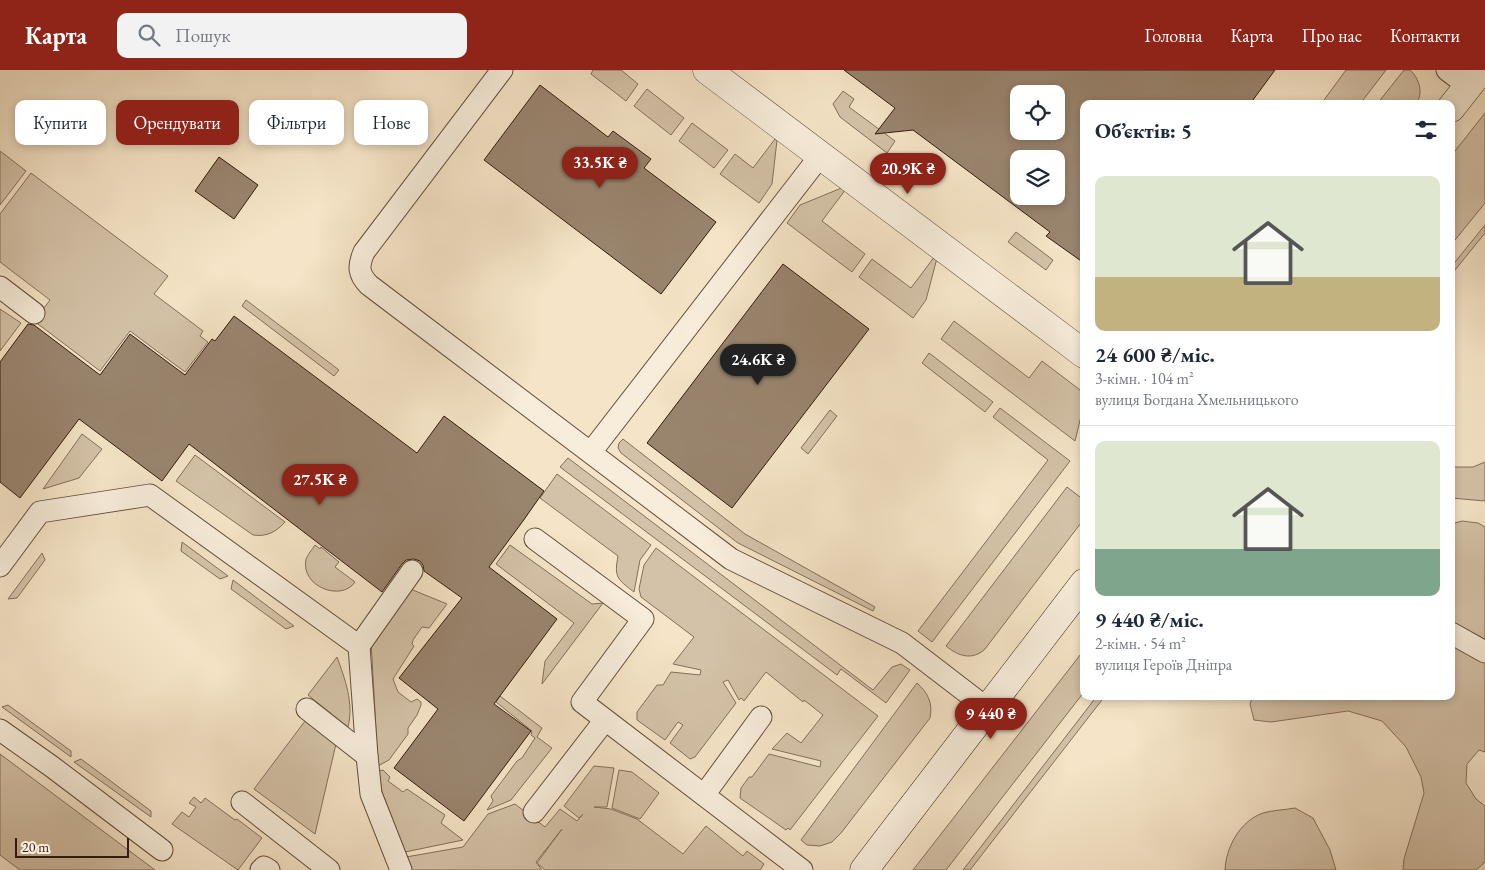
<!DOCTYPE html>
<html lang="uk">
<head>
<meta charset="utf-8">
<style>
	body { margin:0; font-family:"EB Garamond",serif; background:#f2f2f3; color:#1f2937; height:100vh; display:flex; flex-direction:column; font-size:19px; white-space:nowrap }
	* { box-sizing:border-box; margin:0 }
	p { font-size:16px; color:#747a83 }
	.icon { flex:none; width:28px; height:28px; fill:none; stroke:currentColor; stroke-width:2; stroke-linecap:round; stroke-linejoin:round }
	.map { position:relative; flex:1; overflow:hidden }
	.panel { position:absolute; left:1080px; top:30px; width:375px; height:600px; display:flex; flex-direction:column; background:#fff; border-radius:10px; box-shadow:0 2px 8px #0003 }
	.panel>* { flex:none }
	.guide { position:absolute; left:15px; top:30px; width:475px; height:45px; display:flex; gap:10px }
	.buttons { position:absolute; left:1010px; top:15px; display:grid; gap:10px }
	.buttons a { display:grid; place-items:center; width:55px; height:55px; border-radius:10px; background:#fff; box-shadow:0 2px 8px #0003; font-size:25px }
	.scale { position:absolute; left:15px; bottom:12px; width:114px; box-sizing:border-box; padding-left:5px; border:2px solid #351c0e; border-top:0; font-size:14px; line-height:18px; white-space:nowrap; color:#351c0e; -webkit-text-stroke:4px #f8eddb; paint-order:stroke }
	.price { position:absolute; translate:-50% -42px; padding:0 11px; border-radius:18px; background:#8f2418; color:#fff; font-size:16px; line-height:32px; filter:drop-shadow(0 1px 2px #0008) }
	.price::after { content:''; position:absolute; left:50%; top:30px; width:15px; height:11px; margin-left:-8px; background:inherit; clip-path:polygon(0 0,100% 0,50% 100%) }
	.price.current { background:#222; color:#fff }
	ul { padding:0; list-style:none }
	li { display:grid; align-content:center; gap:10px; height:265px; padding:0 15px }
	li+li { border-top:1px solid #e0e1e3 }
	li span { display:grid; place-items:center; height:155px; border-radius:10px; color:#555 }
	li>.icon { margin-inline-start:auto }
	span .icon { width:90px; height:90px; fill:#fffc; stroke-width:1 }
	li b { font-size:21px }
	h2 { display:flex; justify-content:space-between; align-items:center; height:60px; padding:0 15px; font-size:21px }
	.tag { padding:0 18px; border-radius:10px; background:#fff; box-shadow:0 2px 8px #0003; font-size:18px; line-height:45px }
	.tag.current { background:#8f2418; color:#fff }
	header { display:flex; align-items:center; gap:30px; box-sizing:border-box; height:70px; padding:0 25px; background:#8f2418; color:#fff }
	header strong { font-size:24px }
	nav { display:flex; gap:28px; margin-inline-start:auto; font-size:18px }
	.search { width:350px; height:45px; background:#f2f2f3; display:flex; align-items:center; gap:12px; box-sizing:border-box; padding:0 18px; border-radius:10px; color:#747a83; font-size:19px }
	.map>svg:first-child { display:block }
</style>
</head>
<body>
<header>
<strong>Карта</strong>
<div class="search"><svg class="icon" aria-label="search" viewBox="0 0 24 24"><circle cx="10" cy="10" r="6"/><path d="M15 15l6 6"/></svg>Пошук</div>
<nav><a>Головна</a><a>Карта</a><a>Про нас</a><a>Контакти</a></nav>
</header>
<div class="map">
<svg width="1485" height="800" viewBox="0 0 1485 800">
	<rect width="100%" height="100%" fill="#f5e4c7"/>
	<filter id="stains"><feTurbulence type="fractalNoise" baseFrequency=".004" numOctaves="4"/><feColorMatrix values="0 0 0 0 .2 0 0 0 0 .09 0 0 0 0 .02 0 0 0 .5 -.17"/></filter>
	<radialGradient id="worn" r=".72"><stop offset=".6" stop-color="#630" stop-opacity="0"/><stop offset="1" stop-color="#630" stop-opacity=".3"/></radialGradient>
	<g fill="#d4c2a8" stroke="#846f5b">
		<polygon points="593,0 621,0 638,14 626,31 591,4"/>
		<polygon points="1346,0 1386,0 1360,34 1321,34"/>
		<path d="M1404,0H1410C1419,8 1424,23 1416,34H1377Z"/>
		<polygon points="647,19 684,48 671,65 634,36"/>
		<polygon points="843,21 854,29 849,37 895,71 887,83 840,47 833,34"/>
		<polygon points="1485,43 1485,133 1451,175 1451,86"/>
		<polygon points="692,53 728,80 714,98 679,71"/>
		<polygon points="775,69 777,70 772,114 759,133 720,104 735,84 753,98"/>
		<polygon points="0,81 26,101 0,135"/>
		<polygon points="31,103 168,206 154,224 203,261 200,266 208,272 185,302 130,261 100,301 34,251 50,230 0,192 0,144"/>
		<polygon points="844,117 846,119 822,151 865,184 852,202 787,153 800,135"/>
		<polygon points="1485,155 1485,163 1451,205 1451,197"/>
		<polygon points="1016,162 1053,190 1046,200 1008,172"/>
		<polygon points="935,186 937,188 926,230 913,248 859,207 872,189 911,218"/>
		<polygon points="246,230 339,300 334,306 242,236"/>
		<polygon points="0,239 21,253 0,281"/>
		<polygon points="954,251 1029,308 1042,291 1084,323 1084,334 1075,371 941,269"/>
		<polygon points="929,283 993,332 985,342 922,293"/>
		<polygon points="1000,338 1070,391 932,572 918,561 1048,390 993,347"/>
		<polygon points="830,340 837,346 808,384 801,378"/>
		<polygon points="82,364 102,379 79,408 43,419"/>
		<polygon points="623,369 745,464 875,537 873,541 738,473 621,383 618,378 619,373"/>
		<path d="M195,385L285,452C276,462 267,467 253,465L176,411Z"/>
		<polygon points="568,388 873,620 892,597 901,594 910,600 886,633 841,599 837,605 560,397"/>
		<polygon points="1485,392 1485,431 1451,428 1451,397 1473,397"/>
		<path d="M557,404L651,475L640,490L634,522C617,509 614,507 618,486L540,428Z"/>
		<path d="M1067,417L1084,430V449L985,579C972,591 958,586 946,576Z"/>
		<polygon points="1462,451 1478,453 1485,457 1485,682 1479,680 1467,694 1466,713 1476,729 1485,736 1485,792 1476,800 1403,800 1404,789 1424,723 1421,707 1406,677 1382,651 1348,641 1271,652 1254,650 1250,634 1253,626 1451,626 1451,454"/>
		<polygon points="182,472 228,506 220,509 181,481"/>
		<path d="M315,475L320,479L321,477L339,492L335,497L355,512C342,532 300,517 306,489C308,484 312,480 315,475Z"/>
		<polygon points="510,475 592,534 603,533 542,614 545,591 574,553 496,494"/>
		<polygon points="656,478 878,646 790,760 788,758 786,760 740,728 741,718 749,707 752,707 769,684 820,697 821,691 772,679 787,663 801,673 823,645 804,630 803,632 766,602 744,631 741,628 739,630 728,610 723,612 736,633 695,687 690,689 670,673 683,655 678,652 665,670 637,650 637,642 657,615 663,615 671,602 700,605 701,600 673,594 694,567 641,527 639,519 644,495"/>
		<polygon points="42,483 45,490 17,528 8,529"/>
		<polygon points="233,510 294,556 286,559 231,519"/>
		<polygon points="408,518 447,534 429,558 422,557 413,570 412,574 414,576 393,609 398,622 411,632 417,629 421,632 421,635 417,645 408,658 408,664 389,690 378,696 371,570"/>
		<polygon points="1084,580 1084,622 946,800 913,800"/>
		<path d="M337,587C345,609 354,633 348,657L308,625Z"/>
		<path d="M917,613C928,623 933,633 930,648L841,763L832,772L820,776L807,775L801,770Z"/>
		<polygon points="500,626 542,658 537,667 552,678 511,730 487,740 493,731 491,726 517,691 522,688 535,668 531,665 532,661 496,632"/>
		<polygon points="1097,626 1105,626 970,800 963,800"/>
		<polygon points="8,635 71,681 71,687 2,637"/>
		<polygon points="305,651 336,674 315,764 254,719"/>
		<polygon points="0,684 155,800 20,800 0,785"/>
		<polygon points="81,689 151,741 151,747 74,692"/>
		<polygon points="594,696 614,698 607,737 594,737 611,739 637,749 683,784 706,756 743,786 747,781 764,794 760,800 545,800 537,793 562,759 536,792 542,800 411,800 406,787 463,777 488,744 515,734 545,757 560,739 577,751 583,744 579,748 564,736"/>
		<polygon points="383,700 390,707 388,711 403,722 407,719 445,745 441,753 463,770 405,782 382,722 379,701"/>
		<polygon points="619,700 632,702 659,723 640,749 612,738"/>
		<polygon points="194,727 201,733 205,728 235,750 237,749 262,768 238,800 172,754 182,742 189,747 196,737 189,733"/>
		<path d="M1295,738L1313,748L1330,780L1336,800H1225C1226,777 1240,751 1263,743C1273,740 1285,740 1295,738Z"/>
	</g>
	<g fill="#99846e" stroke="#351c0e" fill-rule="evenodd">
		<path d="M844,0H1275L1250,34H1084V193L1046,166L1050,162L913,60L875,64L895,38ZM1019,24H1056V61H1019ZM1019,89H1056V126H1019Z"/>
		<polygon points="540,15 608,67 613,61 651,89 644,98 716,152 661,224 484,90"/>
		<polygon points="219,87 258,115 234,149 195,121"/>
		<polygon points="783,194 869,259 732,438 647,373"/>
		<polygon points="234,246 417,383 444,346 544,421 523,451 489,497 557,549 494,634 531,661 464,751 394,698 438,639 399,608 462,528 424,501 423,495 420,491 414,489 406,490 402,494 382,522 189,374 162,411 79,349 20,428 0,412 0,292 28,254 34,255 100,305 130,264 185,305 212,269 215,271"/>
	</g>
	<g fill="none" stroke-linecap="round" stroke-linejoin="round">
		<defs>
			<g id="service">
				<path d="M502,0L364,182C358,196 358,204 369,215L731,489L902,573L988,639"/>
				<polyline points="1447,0 1468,16"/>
				<polyline points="0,217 34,243"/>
				<polyline points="591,382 820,86"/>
				<polyline points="535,469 643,549 582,632 802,800"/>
				<polyline points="0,496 40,442 150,425 359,576 367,686 371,724 401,800"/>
				<polyline points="1451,563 1485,582"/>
				<polyline points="359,576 412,501"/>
				<polyline points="307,639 367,686"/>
				<polyline points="0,660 51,696 162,780"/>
				<polyline points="704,725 761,647"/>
				<polyline points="242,732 329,800"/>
				<polyline points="534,742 605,650"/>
				<polyline points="261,800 264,797 269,800"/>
			</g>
			<polyline id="tertiary" points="707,0 1084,284"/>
			<g id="secondary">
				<polyline points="1451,38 1481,0"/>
				<polyline points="864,800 1084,513"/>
			</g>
		</defs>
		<use href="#service" stroke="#654e3c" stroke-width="23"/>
		<use href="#tertiary" stroke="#654e3c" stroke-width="29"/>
		<use href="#secondary" stroke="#351c0e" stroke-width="29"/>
		<use href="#service" stroke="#f8eddb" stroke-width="21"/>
		<use href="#tertiary" stroke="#f8eddb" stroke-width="28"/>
		<use href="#secondary" stroke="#f8eddb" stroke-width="28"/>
	</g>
	<rect width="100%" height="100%" filter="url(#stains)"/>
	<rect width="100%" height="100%" fill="url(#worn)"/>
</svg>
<div class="buttons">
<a><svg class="icon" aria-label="locate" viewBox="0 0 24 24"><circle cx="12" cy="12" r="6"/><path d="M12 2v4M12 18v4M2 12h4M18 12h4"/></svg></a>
<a><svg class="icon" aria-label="layers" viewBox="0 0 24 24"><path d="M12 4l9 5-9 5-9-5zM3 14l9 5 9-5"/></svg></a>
</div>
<div class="scale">20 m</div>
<b class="price" style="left:600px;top:119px">33.5K ₴</b>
<b class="price" style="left:908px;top:125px">20.9K ₴</b>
<b class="price current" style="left:758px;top:316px">24.6K ₴</b>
<b class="price" style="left:320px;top:436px">27.5K ₴</b>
<b class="price" style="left:991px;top:670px">9 440 ₴</b>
<div class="guide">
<a class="tag">Купити</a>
<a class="tag current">Орендувати</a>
<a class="tag">Фільтри</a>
<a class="tag">Нове</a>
</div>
<section class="panel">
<h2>Об’єктів: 5<svg class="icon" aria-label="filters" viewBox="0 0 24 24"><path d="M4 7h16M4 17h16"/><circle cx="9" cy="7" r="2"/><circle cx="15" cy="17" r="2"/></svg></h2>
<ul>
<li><span style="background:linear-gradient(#dfe7d0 65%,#c2b280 0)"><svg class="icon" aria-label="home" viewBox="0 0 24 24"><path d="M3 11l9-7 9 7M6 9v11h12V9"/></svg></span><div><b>24 600 ₴/міс.</b><p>3-кімн. · 104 m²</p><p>вулиця Богдана Хмельницького</p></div></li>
<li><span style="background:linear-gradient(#dfe7d0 70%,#7fa58c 0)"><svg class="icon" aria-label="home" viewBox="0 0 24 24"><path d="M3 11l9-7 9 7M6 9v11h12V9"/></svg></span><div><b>9 440 ₴/міс.</b><p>2-кімн. · 54 m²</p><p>вулиця Героїв Дніпра</p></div></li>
</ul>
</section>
</div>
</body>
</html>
